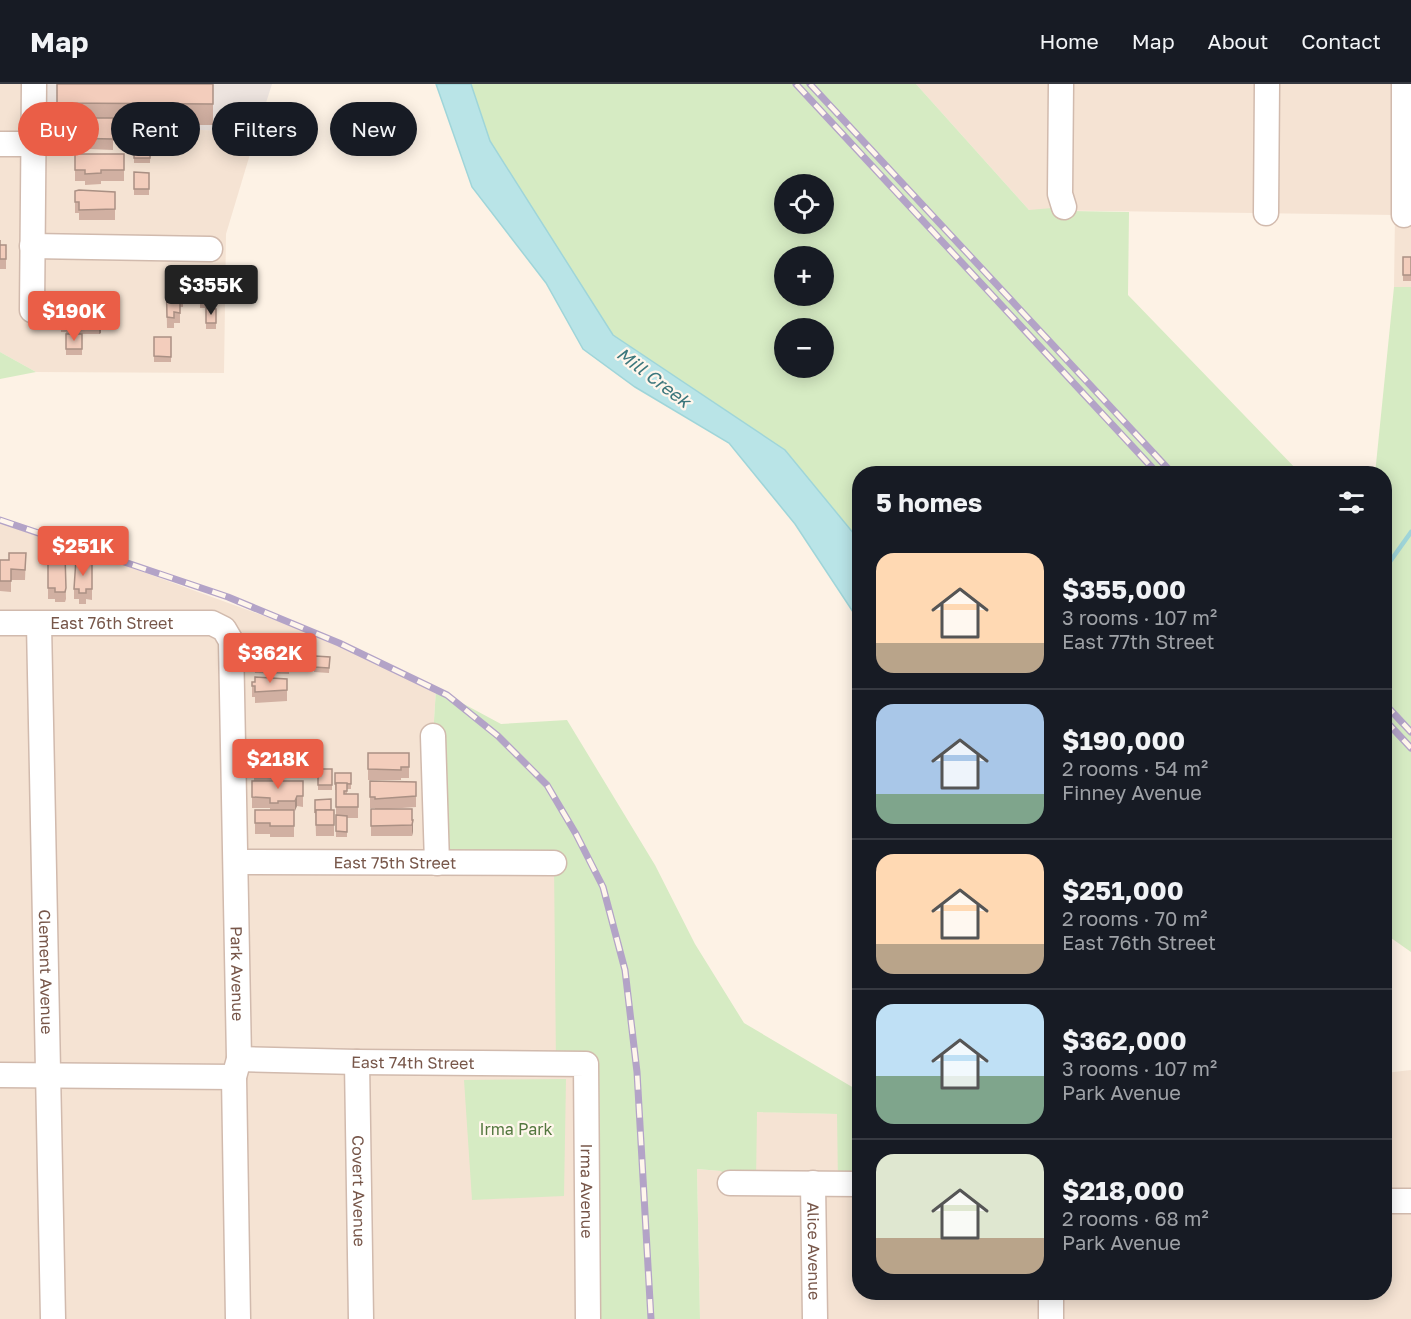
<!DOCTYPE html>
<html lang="en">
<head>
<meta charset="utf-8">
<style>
	body { margin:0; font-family:"Golos Text",sans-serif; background:#242831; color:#f1f3f6; height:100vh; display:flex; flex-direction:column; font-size:22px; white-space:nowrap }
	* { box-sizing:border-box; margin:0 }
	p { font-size:20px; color:#9ea1a6 }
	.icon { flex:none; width:33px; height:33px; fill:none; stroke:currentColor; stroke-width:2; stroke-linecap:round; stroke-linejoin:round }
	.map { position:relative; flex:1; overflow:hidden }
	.side { position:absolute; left:852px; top:382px; width:540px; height:834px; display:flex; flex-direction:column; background:#171b24; border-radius:24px; box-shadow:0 3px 15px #0003 }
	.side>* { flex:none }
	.banner { position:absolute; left:18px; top:18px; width:570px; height:54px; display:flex; gap:12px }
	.fabs { position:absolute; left:774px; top:90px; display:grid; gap:12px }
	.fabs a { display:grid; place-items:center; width:60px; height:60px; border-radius:50%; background:#171b24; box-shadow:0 3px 15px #0003; font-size:30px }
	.price { position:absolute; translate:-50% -51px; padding:0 14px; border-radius:6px; background:#ea5e47; color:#fff; font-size:20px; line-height:39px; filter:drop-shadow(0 2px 3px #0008) }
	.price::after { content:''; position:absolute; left:50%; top:36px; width:18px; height:14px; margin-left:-9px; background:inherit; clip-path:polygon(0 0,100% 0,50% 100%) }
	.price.selected { background:#222; color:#fff }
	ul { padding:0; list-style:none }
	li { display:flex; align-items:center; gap:18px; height:150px; padding:0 24px }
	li+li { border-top:2px solid #363941 }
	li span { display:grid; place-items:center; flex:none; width:168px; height:120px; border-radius:18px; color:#555 }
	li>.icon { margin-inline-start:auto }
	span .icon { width:72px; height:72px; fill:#fffc; stroke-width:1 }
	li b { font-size:26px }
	h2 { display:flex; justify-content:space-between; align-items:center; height:72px; padding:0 24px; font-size:26px }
	.chip { padding:0 21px; border-radius:27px; background:#171b24; box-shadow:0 3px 15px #0003; font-size:21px; line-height:54px }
	.chip.selected { background:#ea5e47; color:#fff }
	header { display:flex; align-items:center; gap:36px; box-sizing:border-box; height:84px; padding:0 30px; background:#171b24; border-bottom:2px solid #363941 }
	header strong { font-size:28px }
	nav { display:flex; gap:33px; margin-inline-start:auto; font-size:21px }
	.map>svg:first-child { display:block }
</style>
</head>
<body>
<header>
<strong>Map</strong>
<nav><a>Home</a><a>Map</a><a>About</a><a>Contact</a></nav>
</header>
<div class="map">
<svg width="1411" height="1235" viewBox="0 0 1411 1235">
	<rect width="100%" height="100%" fill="#fdf2e5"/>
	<g fill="#f5e3d3">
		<polygon points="0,0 34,0 34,43 257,47 226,150 224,289 36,288 0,268"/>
		<polygon points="916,0 1411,0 1411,203 1394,203 1395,131 1029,126"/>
		<polygon points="0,436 339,559 436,605 433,652 554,779 586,980 588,1235 0,1235"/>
		<polygon points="1411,986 1411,1235 700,1235 697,1085 721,1087 757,1028 838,1030 838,1099 859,1100 860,1209 1384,1209 1385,989"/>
	</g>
	<polygon fill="#ede4df" points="34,0 272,0 257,47 34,43"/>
	<g fill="#d6ebc3" fill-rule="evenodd">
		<path d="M471,0H916L1029,126L1064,123L1072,127L1129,128L1128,211L1301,390H860L859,456L785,366L613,251L490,57ZM784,100H824V140H784ZM784,172H824V212H784ZM784,244H824V284H784Z"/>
		<polygon points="1394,203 1411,203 1411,868 1384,849 1384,390 1375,390"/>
		<polygon points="0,268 36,288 0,295"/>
		<polygon points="436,605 501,640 567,636 655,781 695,860 744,939 859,1007 859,1100 838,1099 837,1030 757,1028 756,1099 730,1099 721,1087 697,1085 700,1235 588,1235 586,981 556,980 554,780 437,779 433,652"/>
		<polygon points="566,995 564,1112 472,1116 464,996"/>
	</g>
	<polygon fill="#b9e4e7" stroke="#9fd5d9" stroke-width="1.5" points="436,0 471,0 490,57 613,251 785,366 859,456 859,537 795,440 729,359 635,303 583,265 546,199 472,103"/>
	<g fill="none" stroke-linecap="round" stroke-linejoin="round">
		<polyline stroke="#9fd5d9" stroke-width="4.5" points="1384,486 1411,448"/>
		<defs>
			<g id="minor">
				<polyline points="1061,0 1060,110 1064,123"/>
				<polyline points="0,60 33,60"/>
				<polyline points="1266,129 1267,0"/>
				<polyline points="1404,131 1404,0"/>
				<polyline points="32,162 210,165"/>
				<polyline points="32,226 34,0"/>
				<path id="s1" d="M0,539H212L224,545L231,557L239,975L234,993L238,1235"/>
				<path id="s2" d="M39,540L53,1235"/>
				<polyline points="433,652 437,779"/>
				<path id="s3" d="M236,778L554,779"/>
				<path id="s4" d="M239,975L357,978L586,980L588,1235"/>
				<path id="s5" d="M357,978L361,1235"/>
				<polyline points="0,991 234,993"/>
				<polyline points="730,1099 860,1100"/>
				<path id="s6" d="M813,1099L815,1235"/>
				<polyline points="1384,1117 1411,1117"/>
				<polyline points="1051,1209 1051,1235"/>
			</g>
		</defs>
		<use href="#minor" stroke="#d1baad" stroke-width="27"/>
		<use href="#minor" stroke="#fff" stroke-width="24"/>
		<defs>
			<g id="rail">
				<polyline points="796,0 1158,390"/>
				<polyline points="810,0 1173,390"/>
				<polyline points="0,436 228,513 339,559 447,611 498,652 547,701 576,750 603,803 625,886 637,988 651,1235"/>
				<polyline points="1384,619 1411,648"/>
				<polyline points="1384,635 1411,664"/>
			</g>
		</defs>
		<use href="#rail" stroke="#b3a3c7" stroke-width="7"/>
		<use href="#rail" stroke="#fff6ec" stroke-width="4.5" stroke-dasharray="14" stroke-linecap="butt"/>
	</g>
	<g fill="#d1b0a2">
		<polygon points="57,0 213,0 213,41 118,41 118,57 113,57 113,66 65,64 65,41 57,41"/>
		<polygon points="134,46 151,46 150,79 134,79"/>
		<polygon points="75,70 124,70 124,97 101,97 101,100 85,101 85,97 75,97"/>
		<polygon points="134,88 149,89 149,111 134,111"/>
		<polygon points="75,107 115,108 115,136 79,136 79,129 75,129"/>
		<polygon points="0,156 0,161 6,161 6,185 0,185"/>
		<rect x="1403" y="173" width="8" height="24"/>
		<polygon points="166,188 183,213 183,223 180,223 180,239 174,239 174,244 167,244"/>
		<polygon points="185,192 198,192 208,194 207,224 200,224 200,219 185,219"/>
		<polygon points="61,224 91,229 101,238 101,249 99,250 66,250 66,248 61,248"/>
		<polygon points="206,224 216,225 216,245 206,245"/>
		<rect x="66" y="250" width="16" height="21"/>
		<rect x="154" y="253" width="17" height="25"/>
		<polygon points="26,469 25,496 11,496 11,508 0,507 0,476 9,476"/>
		<polygon points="65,471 66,515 65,518 55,518 55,515 48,515 48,479 57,479"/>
		<polygon points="82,480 92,480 92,516 86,515 86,520 79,520 79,515 74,515 74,505"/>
		<polygon points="289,565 289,590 255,589 253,578 253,567"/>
		<polygon points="315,572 330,573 329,589 314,588"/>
		<polygon points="287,595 287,617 255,619 255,613 252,613 252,598"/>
		<polygon points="254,667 292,668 292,692 284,692 284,697 303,697 303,723 297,722 294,727 294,753 270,753 270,750 255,750 255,726 270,726 270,724 252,724 252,697 254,697"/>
		<polygon points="368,669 409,669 409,694 401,694 401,696 368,696"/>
		<rect x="318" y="685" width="14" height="21"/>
		<polygon points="335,689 351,689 351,705 347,705 347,710 358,710 358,734 347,734 347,753 336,753 336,706 335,706"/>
		<polygon points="370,697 416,698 416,723 388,725 412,736 413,747 412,752 371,752 371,725 375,725 375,724 370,724"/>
		<polygon points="315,716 331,726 334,726 334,752 316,752"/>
	</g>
	<g fill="#aa9084">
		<polygon points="101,238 101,249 99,250 99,239"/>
		<polygon points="297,712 297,722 295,727 295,717"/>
		<polygon points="413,736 413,747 412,752 412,741"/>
	</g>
	<g fill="#f3cdbc" stroke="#aa9084" stroke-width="1.5">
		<polygon points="57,0 213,0 213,20 57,19"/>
		<polygon points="65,32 93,32 93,34 113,34 113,41 118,41 118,47 113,47 113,55 65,54"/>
		<polygon points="134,46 151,46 150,74 134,74"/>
		<polygon points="75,70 124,70 124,86 101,86 101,89 85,90 85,86 75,86"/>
		<polygon points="134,88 149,89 149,105 134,105"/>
		<polygon points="79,106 115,108 115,125 79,126 79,118 75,118 75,107"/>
		<polygon points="0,156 0,161 6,161 6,175 0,175"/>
		<rect x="1403" y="173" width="8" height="18"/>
		<polygon points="166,188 182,188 183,213 180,212 180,229 174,228 174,234 167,233"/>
		<polygon points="194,189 198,192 208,194 207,213 200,213 200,208 185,208 185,192"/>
		<polygon points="61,224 91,224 91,229 97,229 97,234 101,238 99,239 66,239 66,238 61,238"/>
		<polygon points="206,224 216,225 216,239 206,239"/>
		<rect x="66" y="250" width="16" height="15"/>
		<polygon points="154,253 171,253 171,273 154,272"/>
		<polygon points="9,469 26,469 25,486 11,485 11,497 0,497 0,476 9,476"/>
		<polygon points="56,471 65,471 66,504 65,508 55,508 55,504 48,504 48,479 57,479"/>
		<polygon points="76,475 82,475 82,480 92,480 92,505 86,505 86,509 79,509 79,505 74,505"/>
		<polygon points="256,563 282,565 282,563 286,563 289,565 289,579 255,578 253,567"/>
		<polygon points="315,572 330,573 329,584 314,583"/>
		<polygon points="255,593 287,595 287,606 255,608 255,602 252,602 252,598 255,598"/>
		<polygon points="254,667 292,668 292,681 284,681 284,686 264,686 264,688 254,688"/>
		<polygon points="368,669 409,669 409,683 401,683 401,686 368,685"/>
		<rect x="318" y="685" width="14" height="16"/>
		<polygon points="335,689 351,689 351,700 336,699 336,700 335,700"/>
		<polygon points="252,697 303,697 303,712 297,712 295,717 278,717 278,719 270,719 270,714 252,713"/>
		<polygon points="370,697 416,698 416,712 375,715 375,713 370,713"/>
		<polygon points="336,699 347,699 347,707 344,707 344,710 358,710 358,723 336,723"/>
		<polygon points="331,715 331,726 316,726 315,729 315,716"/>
		<polygon points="371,725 412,725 412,736 413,736 412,741 371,742"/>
		<polygon points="255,726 294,726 294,742 270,742 270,739 255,739"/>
		<rect x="316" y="726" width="18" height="15"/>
		<polygon points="336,731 347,732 347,748 336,747"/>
	</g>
	<g text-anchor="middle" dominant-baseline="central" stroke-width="4.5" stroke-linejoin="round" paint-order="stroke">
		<g font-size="16" fill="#775649" stroke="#fff6ec">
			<text stroke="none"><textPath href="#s1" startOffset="112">East 76th Street</textPath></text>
			<text stroke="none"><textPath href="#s3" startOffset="159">East 75th Street</textPath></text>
			<text stroke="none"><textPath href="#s2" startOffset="348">Clement Avenue</textPath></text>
			<text stroke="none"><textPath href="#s1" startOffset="572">Park Avenue</textPath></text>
			<text stroke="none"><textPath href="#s4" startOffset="174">East 74th Street</textPath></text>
			<text stroke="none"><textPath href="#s5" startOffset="129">Covert Avenue</textPath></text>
			<text stroke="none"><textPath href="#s4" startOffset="474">Irma Avenue</textPath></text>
			<text stroke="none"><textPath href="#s6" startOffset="68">Alice Avenue</textPath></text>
		</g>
		<g font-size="16" fill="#53773e" stroke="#fff6ec">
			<text x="516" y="1045">Irma Park</text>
		</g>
		<g font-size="18" font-style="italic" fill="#3c777c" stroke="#fff6ec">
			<text transform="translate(654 293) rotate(37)">Mill Creek</text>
		</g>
	</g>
</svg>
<div class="fabs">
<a><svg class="icon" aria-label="locate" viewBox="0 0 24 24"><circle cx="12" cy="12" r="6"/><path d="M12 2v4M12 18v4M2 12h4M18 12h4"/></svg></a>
<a>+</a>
<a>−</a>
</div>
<b class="price selected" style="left:211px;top:232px">$355K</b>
<b class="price" style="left:74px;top:258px">$190K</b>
<b class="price" style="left:83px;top:493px">$251K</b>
<b class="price" style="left:270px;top:600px">$362K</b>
<b class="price" style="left:278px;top:706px">$218K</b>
<div class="banner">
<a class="chip selected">Buy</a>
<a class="chip">Rent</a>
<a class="chip">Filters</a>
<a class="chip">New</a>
</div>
<section class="side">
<h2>5 homes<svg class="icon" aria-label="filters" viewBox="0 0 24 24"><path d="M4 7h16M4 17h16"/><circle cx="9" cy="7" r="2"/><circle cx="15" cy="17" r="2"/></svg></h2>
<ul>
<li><span style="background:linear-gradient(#ffd9b3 75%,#b9a48a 0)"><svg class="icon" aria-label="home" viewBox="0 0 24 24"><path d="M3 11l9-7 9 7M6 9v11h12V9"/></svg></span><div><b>$355,000</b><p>3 rooms · 107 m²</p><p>East 77th Street</p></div></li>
<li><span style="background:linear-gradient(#a9c7e8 75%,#7fa58c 0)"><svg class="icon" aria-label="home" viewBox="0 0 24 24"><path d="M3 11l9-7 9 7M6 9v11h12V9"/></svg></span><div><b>$190,000</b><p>2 rooms · 54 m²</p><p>Finney Avenue</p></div></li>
<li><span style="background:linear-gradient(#ffd9b3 75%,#b9a48a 0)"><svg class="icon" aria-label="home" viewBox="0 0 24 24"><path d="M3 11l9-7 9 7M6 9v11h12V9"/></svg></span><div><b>$251,000</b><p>2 rooms · 70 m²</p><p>East 76th Street</p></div></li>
<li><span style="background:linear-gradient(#bfe0f5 60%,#7fa58c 0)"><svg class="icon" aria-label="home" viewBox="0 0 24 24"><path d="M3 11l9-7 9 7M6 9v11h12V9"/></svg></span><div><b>$362,000</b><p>3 rooms · 107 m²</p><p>Park Avenue</p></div></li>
<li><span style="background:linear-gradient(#dfe7d0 70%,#b9a48a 0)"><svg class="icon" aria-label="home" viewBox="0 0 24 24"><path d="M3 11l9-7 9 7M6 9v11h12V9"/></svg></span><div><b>$218,000</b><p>2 rooms · 68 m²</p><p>Park Avenue</p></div></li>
</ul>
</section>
</div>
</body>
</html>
